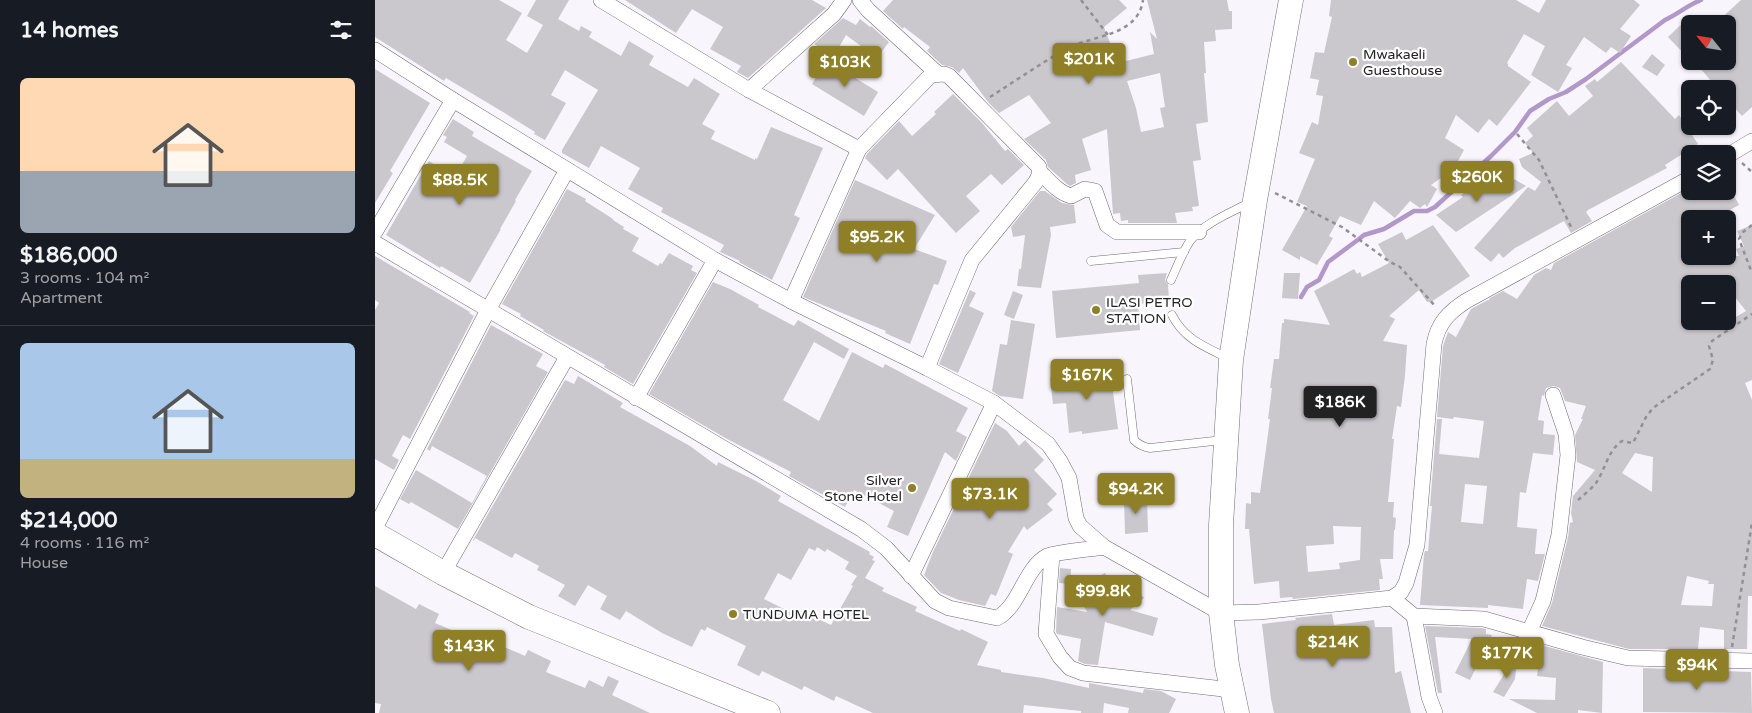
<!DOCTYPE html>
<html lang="en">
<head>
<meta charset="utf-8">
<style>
	body { margin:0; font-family:"Varela Round",sans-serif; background:#242831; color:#f1f3f6; height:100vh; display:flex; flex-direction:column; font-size:19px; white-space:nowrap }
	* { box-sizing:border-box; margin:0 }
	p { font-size:16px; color:#9ea1a6 }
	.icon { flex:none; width:28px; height:28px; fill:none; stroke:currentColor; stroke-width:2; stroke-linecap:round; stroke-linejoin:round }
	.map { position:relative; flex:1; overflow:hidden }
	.drawer { display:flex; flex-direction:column; background:#171b24; width:375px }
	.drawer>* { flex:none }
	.needle { width:32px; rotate:300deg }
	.controls { position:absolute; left:1306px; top:15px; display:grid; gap:10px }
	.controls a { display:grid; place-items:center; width:55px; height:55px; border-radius:8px; background:#171b24; box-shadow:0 1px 4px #0004; font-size:25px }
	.price { position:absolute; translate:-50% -42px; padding:0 11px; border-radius:5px; background:#8f8027; color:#fff; font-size:16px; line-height:32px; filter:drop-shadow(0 1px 2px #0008) }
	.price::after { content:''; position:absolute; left:50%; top:30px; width:15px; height:11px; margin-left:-8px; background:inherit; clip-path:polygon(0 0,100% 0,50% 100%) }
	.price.on { background:#222; color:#fff }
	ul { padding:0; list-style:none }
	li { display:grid; align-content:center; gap:10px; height:265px; padding:0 20px }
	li+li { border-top:1px solid #363941 }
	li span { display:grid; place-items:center; height:155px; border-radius:8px; color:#555 }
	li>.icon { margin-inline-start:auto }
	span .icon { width:90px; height:90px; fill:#fffc; stroke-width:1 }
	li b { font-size:21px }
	h2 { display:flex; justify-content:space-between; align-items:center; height:60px; padding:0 20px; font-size:21px }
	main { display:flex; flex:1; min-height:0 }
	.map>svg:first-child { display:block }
</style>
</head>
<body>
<main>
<section class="drawer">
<h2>14 homes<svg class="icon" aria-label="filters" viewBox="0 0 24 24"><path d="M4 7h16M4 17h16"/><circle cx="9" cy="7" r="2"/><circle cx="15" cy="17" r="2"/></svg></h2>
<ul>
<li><span style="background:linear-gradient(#ffd9b3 60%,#9aa5b1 0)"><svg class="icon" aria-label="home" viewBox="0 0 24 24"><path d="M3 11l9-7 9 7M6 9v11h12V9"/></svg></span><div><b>$186,000</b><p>3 rooms · 104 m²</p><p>Apartment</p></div></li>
<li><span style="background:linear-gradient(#a9c7e8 75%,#c2b280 0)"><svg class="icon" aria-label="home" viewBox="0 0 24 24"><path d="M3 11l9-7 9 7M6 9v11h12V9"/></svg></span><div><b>$214,000</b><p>4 rooms · 116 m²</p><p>House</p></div></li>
</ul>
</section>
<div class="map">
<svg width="1377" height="713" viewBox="0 0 1377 713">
	<rect width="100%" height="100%" fill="#f9f5fc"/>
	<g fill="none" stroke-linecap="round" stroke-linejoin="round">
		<path stroke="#b297c9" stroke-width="4.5" d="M926,297L932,287L944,280L953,262L984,239L989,235L1009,229L1039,211H1052L1060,207L1116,156L1140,132L1155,111L1174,99L1191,92L1211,79L1290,20C1303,14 1313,5 1326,0"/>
	</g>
	<g fill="#cac7cd" fill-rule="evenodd">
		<polygon points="0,0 124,0 147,13 131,40 152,53 168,25 152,16 161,0 194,0 183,19 204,31 206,26 217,32 214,37 246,56 254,41 279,56 274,65 313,87 319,78 345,94 327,124 340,131 336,139 380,160 380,158 382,159 396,127 448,148 419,215 425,218 397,280 364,262 365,261 345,252 349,245 286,212 288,208 253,189 265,168 226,146 214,168 187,153 187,150 223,90 190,70 176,95 191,103 170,140 159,134 160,132 128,112 71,78 69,81 0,37"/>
		<polygon points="250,0 437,0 451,8 373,78 362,72 366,66 335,49 348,27 317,9 301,33"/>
		<path d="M518,0H744L752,8L729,27L742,61L747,59V62L779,54L775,32L782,39L772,0H852L854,11H857V29L840,30L841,41L829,42L831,73H829L833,122L821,124L826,160L818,161L824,206L817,207L818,211L800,213L802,223H753V220L746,221L745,213L738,214L732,129L707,139L716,170L700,175L701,183L695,186L692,184L673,167L671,160L649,139L676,123L654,95L624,113L613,102L588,68L584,73L577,67L567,65L552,51L555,47L529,27L528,29L508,11ZM785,73L790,107L785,108L789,127L766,132L761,108L752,81Z"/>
		<polygon points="956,0 1141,0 1164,13 1171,0 1259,0 1265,5 1245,29 1256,36 1245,53 1236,47 1231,53 1209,37 1191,65 1197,68 1183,92 1156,75 1170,46 1149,34 1132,63 1133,64 1133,66 1156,82 1122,126 1114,119 1103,133 1081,115 1070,138 1089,150 1079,168 1073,173 1072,171 1070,175 1056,185 1062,189 1052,207 1050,204 1045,208 1035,201 1020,218 999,201 986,225 965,216 954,236 958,238 942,265 925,256 925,260 907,250 932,206 922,202 940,159 924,153 937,122 943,125 948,96 941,95 944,80 935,78 940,52 949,53 957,17 954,16"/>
		<polygon points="1366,0 1377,0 1377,107 1367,116 1352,99 1352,89 1343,89 1319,61 1352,61 1352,24 1340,24"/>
		<polygon points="1315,16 1315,60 1293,37"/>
		<polygon points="468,18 481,25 485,19 495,27 496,26 514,42 502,58 471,35 459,56 439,44"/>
		<polygon points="1277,54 1290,65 1282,76 1267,67"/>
		<polygon points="451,60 503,92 489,116 437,84"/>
		<polygon points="1246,62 1300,119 1304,115 1323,144 1290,165 1292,168 1213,210 1211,212 1217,221 1196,233 1189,221 1140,248 1128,258 1124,253 1116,262 1099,248 1153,187 1160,191 1166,182 1147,167 1144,159 1158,153 1150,143 1158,136 1152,128 1182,101 1194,116 1218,96 1210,86 1220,79 1222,82"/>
		<polygon points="0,69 55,103 15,171 18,173 0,203"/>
		<polygon points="578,94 607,123 630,151 633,149 649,165 627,185 616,174 591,196 605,211 581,233 523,169 512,180 490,158 492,154 524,121 537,136 561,114 559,112"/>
		<polygon points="78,119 99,132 97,136 157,171 140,200 141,201 125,229 126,229 95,283 66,266 65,268 11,235 54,161 80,177 92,156 69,142 72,137 68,135"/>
		<polygon points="1113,178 1120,191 1139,179 1151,186 1081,232 1061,215 1088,197 1086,195"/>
		<polygon points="480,180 560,215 539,249 572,261 563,285 559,284 535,344 510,333 511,331 428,297"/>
		<polygon points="192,189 211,199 210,201 238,219 238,220 249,227 248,229 264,238 257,251 283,266 285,263 287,264 294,253 318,266 316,270 322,273 258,384 229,367 230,365 168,331 169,330 145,316 146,314 127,304"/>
		<polygon points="665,191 670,191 687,203 699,205 701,223 675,227 676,235 666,288 642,286 644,269 646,269 650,235 638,237 636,227"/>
		<path d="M1310,191H1357L1364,205L1338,219H1315V256H1364L1361,249L1369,246L1362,231L1377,225V380L1370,383L1377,400V596H1373L1372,649H1349V630L1325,627L1323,649H1254L1167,626L1177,603L1193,537L1195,523L1198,522L1196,513L1198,496L1220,470L1202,462L1200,435L1208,419H1206L1211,406L1190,401L1185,388L1179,386L1171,388L1169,396L1167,395L1163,420L1169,421L1168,434L1180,435L1178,455L1158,453L1151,493L1145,492L1142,527L1162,529L1160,554H1170L1163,581L1152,579L1148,609L1113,605V608L1045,605L1049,554L1050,551H1053L1057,506H1055L1062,419H1067L1064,454L1104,458L1109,421L1079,417L1078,419L1062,417L1068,346L1073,332L1081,337L1096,309L1113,300V301L1115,298L1128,291L1142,299L1159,275L1171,268L1176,270L1179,263ZM1315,284H1352V287L1371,311L1354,321H1315ZM1260,453L1278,457L1277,492L1247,473ZM1090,484L1112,486L1108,524L1086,522ZM1312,576L1334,581L1333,584H1339L1337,606L1306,605Z"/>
		<path d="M1058,225L1095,276L1056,302H1052L1044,290L1014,316L1020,319L1008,341L1032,345L1030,376L1026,407L1022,406L1017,439H1019L1013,502H1019L1018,517L1021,518L1020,530H1019L1018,559H1005L1008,579H1004L1005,590L918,599L917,597L905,598L904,581L879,584L874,529H870L871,503L876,504V492L885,493L895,419H893L897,388H895L899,359H904L907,323H909V319L955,325L939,291L979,269L982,274L985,272L987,277L1014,263L1003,244L1027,232L1031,240ZM958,526L986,527L985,560L964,563L965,569L933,572L931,546L959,544Z"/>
		<polygon points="0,256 95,312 94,313 99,316 35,439 28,435 17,456 24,460 19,470 0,459 0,310 4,303 0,300"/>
		<polygon points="792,273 790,280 793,284 794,301 763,304 765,330 681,338 677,291 764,283 763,275"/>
		<polygon points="909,273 925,273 923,299 907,298"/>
		<polygon points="338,282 355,289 384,305 383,307 419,326 423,320 474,349 469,359 439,342 408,400 444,421 477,352 508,368 510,364 593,408 581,431 592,437 581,461 570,452 533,536 512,527 519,511 479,490 470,507 414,476 416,472 354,440 274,394"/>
		<polygon points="595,290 601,293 594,306 609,313 583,373 564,364"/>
		<polygon points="638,291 648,295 639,319 629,315"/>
		<polygon points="636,320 660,324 648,399 625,396 617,391 625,344 632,345"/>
		<polygon points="116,325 168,354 161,366 173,372 83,529 36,502 34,504 25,499 41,470 97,503 112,476 57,446 55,451 52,449"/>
		<polygon points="735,369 743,429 707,434 707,431 694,433 691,403 678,404 675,378"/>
		<path d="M203,376L248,403L245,407L315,446L342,466L343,462L381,481L406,496L403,501L495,552L494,554L499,557L497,560L500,561L490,578L509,588L507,591L542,607L540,611L585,631L586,629L613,642L602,665L626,670V672L668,678L714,688V683L768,693L769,689L786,691L801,699L794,713H753L754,708L729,703L728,713H706V711L649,705L648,713H498L461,696L459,701L429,686L427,690L387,671L384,676L362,665L371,646L332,627L330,631L326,629L317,647L287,633L251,611L245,620L225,609L232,596L213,585L200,606L183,596L190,585L162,570L164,566L140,553L137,558L100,538L99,541L98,540L190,380L199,384ZM442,547L450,552L452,549L474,562L470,569L482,576L476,585L478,586L456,625L419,608L417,613L389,599L403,573L416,580L434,548L440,551Z"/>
		<polygon points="620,423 632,431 644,446 650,440 669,460 659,470 682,494 672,504 678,510 652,530 649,526 633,552 638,554 621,596 616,594 610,606 584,600 566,593 549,575 558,552"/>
		<polygon points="772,496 773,532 750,534 749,497"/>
		<polygon points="685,568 696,569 695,584 684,583"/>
		<polygon points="730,573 738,589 752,578 769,598 755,610 783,618 778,636 730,622 723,665 710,664 703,661 706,639 682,634 681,632 682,607 712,612 704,596 721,587 717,580"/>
		<polygon points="0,586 41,609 44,604 64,614 60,623 93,637 95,632 150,656 153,650 176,661 171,672 210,688 214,680 228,687 233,676 244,681 237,695 275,713 4,713 6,704 0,703"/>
		<polygon points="957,614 959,625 999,620 1000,627 1017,627 1020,673 1026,671 1036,713 899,713 896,699 887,624 921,620 920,618"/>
		<polygon points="1050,626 1107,628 1111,629 1111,634 1117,635 1095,680 1080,673 1097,639 1060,637 1067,693 1063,693"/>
		<polygon points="1166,645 1228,662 1227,713 1203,710 1203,713 1162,713 1134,699 1180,700 1181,678 1162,676"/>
		<polygon points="1143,652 1140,679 1129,697 1118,692"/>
		<polygon points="1268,668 1376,672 1377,713 1268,712"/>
	</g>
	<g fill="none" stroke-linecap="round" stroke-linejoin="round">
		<defs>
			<g id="service">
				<polyline points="716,261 809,252"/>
				<path d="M796,280C802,267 807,253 815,241C829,223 855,213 874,203"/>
				<path d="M797,315C809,339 830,347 853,358"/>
				<path d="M752,379L759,440C764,445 768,447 775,448L848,440"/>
			</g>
			<g id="minor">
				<polyline points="226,0 374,90 484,149"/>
				<polyline points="485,0 493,10 563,74"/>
				<path d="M0,50L78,100L340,260L416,301L552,368L619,403L673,444L685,461L694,478L701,518L705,526L729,547L846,613L884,612L1017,598L1026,592L1031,583L1042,545L1059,344C1063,323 1074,312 1091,301L1315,178"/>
				<polyline points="374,90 459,14 469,0"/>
				<polyline points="1352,156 1377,141"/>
				<path d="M665,172C674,181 684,193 696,196L710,189L720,191L732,225L742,232H824"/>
				<polyline points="0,232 78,100"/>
				<path d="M0,243L486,529L511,548L560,601L574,608L622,618C645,606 649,569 672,556C681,552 717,549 729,547"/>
				<path d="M416,301L484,149L556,75L569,74L574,76L664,167C665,174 664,177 660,183L597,260L552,368"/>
				<polyline points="261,398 340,260"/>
				<polyline points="0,528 113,310 192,170"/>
				<polyline points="677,555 671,634 685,657 695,668 708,673 857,690"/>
				<polyline points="68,573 192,357"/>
				<polyline points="536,576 619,403"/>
				<polyline points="1017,598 1039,616 1109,619 1207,647 1253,658 1377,661"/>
				<polyline points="1039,616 1054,697 1060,713"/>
				<polyline points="1154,632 1168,601 1184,535 1193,455 1191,434 1178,395"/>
			</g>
			<g id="trunk">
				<polyline points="0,534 68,573 154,617 393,713"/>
				<polyline points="862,713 852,665 846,613 846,525 856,360 880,200 916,0"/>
			</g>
		</defs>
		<use href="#service" stroke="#6f6c72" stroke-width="9"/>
		<use href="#minor" stroke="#6f6c72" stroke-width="16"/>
		<use href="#trunk" stroke="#6f6c72" stroke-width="25"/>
		<g stroke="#929095" stroke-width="2.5" stroke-dasharray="4 4" stroke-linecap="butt">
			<polyline points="706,0 733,35"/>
			<path d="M615,97C640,81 665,64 691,49C716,35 763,37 768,0"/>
			<polyline points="1142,134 1164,160 1196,227"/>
			<polyline points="1367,163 1377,172"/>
			<polyline points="900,193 967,227 1015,262 1025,267 1061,307"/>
			<polyline points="1377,225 1368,232 1364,239 1377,273"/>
			<path d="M1203,500C1209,495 1216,489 1221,483C1230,470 1233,450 1247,441L1258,443L1271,417L1278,408L1335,369L1338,360L1334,346L1337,341L1377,314"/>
			<polyline points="1357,647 1377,523"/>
		</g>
		<use href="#service" stroke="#fff" stroke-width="8"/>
		<use href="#minor" stroke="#fff" stroke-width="15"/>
		<use href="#trunk" stroke="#fff" stroke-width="24"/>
	</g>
	<g fill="#8f8027" stroke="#fff" stroke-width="2">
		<circle cx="978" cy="62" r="5"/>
		<circle cx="721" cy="310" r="5"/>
		<circle cx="537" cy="488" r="5"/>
		<circle cx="358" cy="614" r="5"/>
	</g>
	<g text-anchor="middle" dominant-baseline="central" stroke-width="4.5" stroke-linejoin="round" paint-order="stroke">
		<g font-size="14" fill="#232225" stroke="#fff" text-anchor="start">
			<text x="988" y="54">Mwakaeli<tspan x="988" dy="16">Guesthouse</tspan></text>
			<text x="731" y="302">ILASI PETRO<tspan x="731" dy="16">STATION</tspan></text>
			<text x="527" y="480" text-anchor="end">Silver<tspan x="527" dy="16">Stone Hotel</tspan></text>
			<text x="368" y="614">TUNDUMA HOTEL</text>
		</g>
	</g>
</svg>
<div class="controls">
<a><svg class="needle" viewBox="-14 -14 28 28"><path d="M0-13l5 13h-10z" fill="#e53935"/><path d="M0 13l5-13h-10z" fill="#9ea1a6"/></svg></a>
<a><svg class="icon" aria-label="locate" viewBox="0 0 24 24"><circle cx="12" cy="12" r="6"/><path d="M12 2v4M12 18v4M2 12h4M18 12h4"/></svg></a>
<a><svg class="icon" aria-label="layers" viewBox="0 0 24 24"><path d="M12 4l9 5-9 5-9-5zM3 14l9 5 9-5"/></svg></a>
<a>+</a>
<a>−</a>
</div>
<b class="price" style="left:714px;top:85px">$201K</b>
<b class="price" style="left:470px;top:88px">$103K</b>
<b class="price" style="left:1102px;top:203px">$260K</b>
<b class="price" style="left:85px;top:206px">$88.5K</b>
<b class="price" style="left:502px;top:263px">$95.2K</b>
<b class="price" style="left:712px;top:401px">$167K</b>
<b class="price on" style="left:965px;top:428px">$186K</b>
<b class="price" style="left:761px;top:515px">$94.2K</b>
<b class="price" style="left:615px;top:520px">$73.1K</b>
<b class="price" style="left:728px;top:617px">$99.8K</b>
<b class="price" style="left:958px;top:668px">$214K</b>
<b class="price" style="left:94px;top:672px">$143K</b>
<b class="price" style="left:1132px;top:679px">$177K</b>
<b class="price" style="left:1322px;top:691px">$94K</b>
</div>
</main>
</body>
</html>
